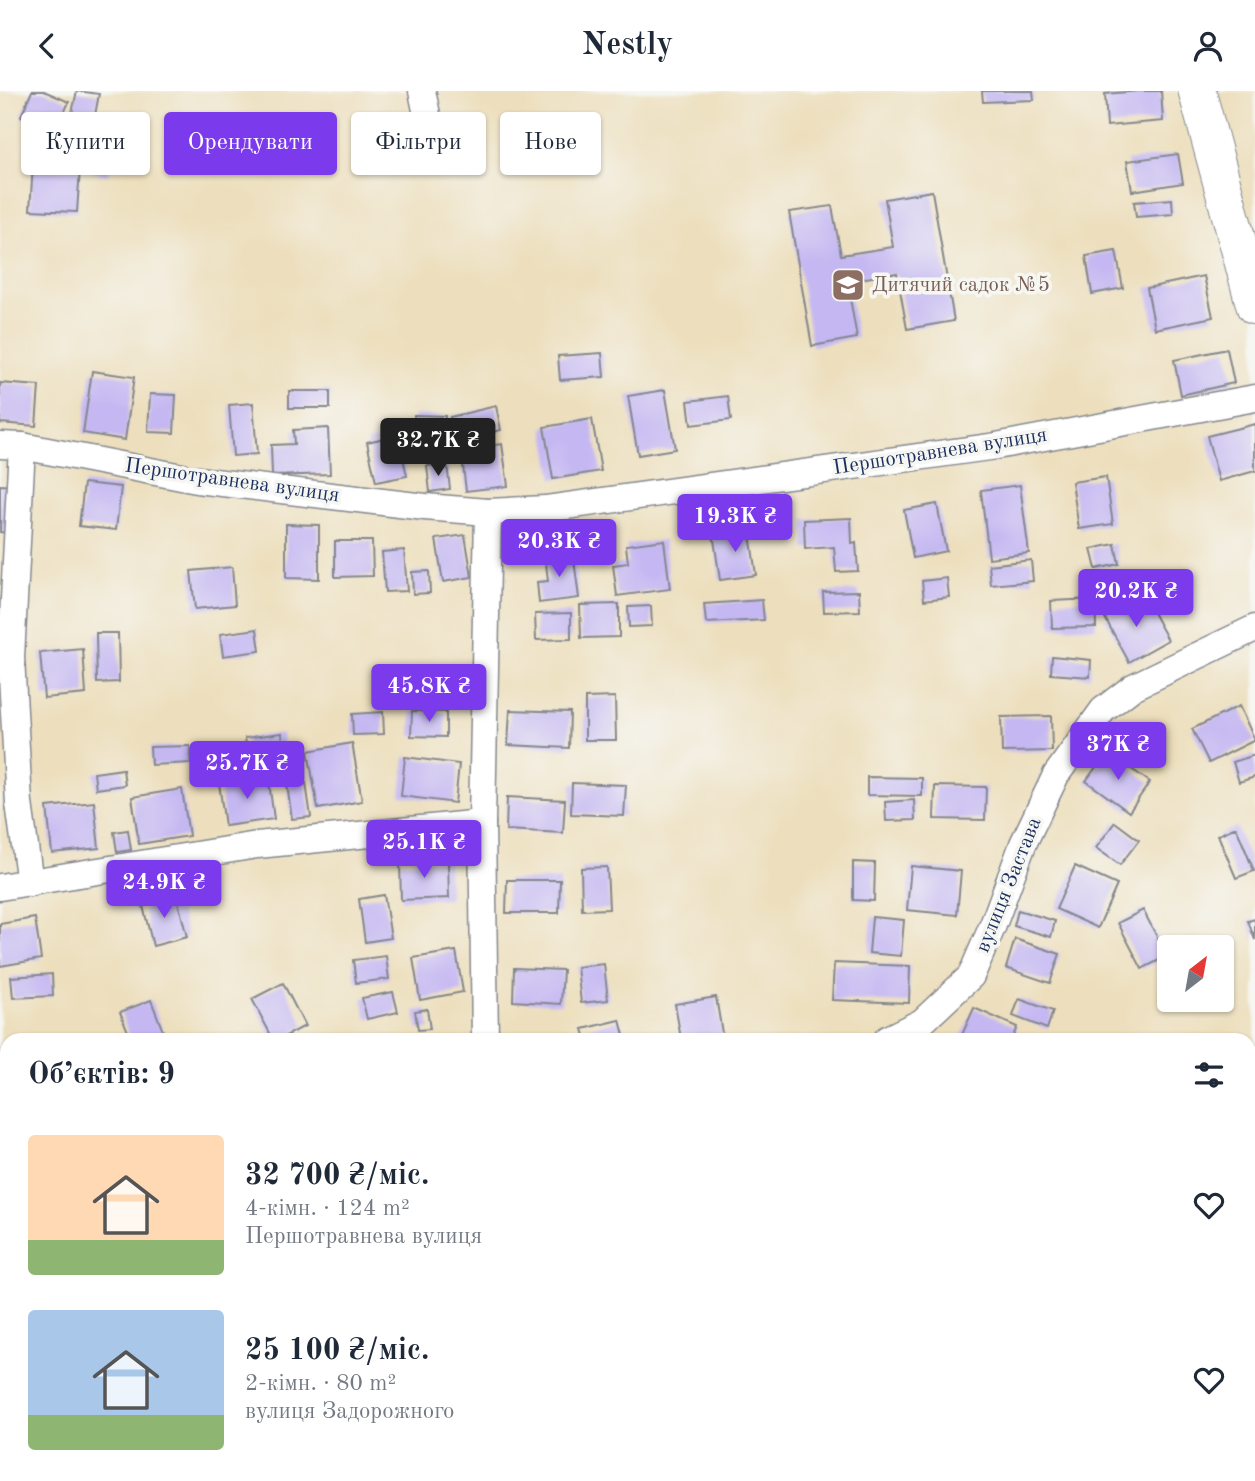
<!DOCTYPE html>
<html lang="uk">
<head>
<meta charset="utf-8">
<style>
	body { margin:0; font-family:"Old Standard TT",serif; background:#f2f2f3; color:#1f2937; height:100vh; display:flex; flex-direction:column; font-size:26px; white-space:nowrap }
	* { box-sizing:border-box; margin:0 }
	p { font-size:23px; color:#747a83 }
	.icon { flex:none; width:38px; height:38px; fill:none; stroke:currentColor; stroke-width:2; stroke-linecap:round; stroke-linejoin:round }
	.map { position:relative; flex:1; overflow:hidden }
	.details { position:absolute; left:0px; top:942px; width:1256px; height:450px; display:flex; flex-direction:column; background:#fff; border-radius:21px 21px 0 0; box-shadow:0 2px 5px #0004 }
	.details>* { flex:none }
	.hud { position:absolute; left:21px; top:21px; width:700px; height:63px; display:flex; gap:14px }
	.needle { width:46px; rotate:31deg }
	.controls { position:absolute; left:1157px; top:844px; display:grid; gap:14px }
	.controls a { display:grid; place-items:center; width:77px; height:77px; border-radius:7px; background:#fff; box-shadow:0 2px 5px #0004; font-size:35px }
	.price { position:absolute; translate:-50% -60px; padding:0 16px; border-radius:7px; background:#7c3aed; color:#fff; font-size:23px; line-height:46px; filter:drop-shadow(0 2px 4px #0008) }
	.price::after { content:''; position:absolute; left:50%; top:42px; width:21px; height:16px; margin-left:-10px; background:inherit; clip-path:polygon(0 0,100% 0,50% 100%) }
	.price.current { background:#222; color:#fff }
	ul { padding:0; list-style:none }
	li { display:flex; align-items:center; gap:21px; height:175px; padding:0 28px }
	li span { display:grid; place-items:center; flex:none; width:196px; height:140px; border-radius:7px; color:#555 }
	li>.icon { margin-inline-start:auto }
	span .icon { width:84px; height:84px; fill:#fffc; stroke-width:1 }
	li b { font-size:30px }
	h2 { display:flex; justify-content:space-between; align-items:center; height:84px; padding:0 28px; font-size:30px }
	.chip { padding:0 24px; border-radius:7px; background:#fff; box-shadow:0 2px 5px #0004; font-size:24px; line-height:63px }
	.chip.current { background:#7c3aed; color:#fff }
	header { display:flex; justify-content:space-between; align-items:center; height:91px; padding:0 28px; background:#fff; font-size:32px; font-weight:700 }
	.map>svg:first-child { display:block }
</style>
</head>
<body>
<header><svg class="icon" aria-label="back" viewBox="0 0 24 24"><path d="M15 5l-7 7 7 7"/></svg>Nestly<svg class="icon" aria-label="person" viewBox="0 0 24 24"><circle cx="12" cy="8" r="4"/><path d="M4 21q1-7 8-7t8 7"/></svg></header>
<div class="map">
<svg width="1255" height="1390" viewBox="0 0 1255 1390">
	<rect width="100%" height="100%" fill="#f6f6f2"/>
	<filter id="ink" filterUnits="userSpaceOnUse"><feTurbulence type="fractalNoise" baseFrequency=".0143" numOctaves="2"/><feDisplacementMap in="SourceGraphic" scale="14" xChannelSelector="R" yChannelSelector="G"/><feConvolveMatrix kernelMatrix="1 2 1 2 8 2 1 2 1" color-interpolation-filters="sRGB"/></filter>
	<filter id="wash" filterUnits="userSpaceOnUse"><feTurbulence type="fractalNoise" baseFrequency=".00686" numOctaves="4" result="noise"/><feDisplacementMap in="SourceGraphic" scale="28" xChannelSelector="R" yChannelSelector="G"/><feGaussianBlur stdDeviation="1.57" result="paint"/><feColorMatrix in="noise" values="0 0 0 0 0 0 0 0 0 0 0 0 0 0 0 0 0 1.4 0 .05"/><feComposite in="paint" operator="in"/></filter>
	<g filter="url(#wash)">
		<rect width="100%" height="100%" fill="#eddfbd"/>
		<polygon fill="#6da0d8" stroke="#44689b" stroke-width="2" points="485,1384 569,1384 566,1390 480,1390"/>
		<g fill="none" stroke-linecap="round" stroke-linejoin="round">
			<g stroke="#6da0d8" stroke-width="9">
				<polyline points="1250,1278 1255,1279"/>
				<polyline points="140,1390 157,1384"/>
			</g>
		</g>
		<g id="blocks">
			<g fill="#c5b8f2">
				<polygon points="32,0 44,0 69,11 56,40 21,25"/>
				<polygon points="77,0 99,3 92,40 69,35"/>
				<polygon points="982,0 1033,0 1034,9 983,11"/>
				<polygon points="1139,0 1161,0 1163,30 1107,35 1105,3"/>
				<polygon points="423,39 426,61 387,66 384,44"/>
				<polygon points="94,49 112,52 108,84 90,81"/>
				<polygon points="1178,63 1183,92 1132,100 1127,70"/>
				<polygon points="33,74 80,77 77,121 30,119"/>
				<polygon points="932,100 954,230 907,238 897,182 847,190 857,247 812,255 789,121 832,115 841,164 893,156 885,108"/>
				<polygon points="1172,108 1173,123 1136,126 1134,111"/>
				<polygon points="1116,160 1123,197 1092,203 1086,165"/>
				<polygon points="1204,185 1213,226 1155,238 1147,197"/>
				<polygon points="1227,258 1234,292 1181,304 1174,269"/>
				<polygon points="602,262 604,286 560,289 558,265"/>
				<polygon points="92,280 134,286 125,349 83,342"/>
				<polygon points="0,292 39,295 36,335 0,332"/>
				<polygon points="665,299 675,358 638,364 628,305"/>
				<rect x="289" y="300" width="41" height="17"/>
				<polygon points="150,303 176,304 174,342 148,341"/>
				<polygon points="728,305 731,329 691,334 688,310"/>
				<polygon points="253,312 257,363 233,365 229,314"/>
				<polygon points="496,315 501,339 455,350 450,326"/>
				<polygon points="414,324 445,325 445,346 414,346"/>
				<polygon points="592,328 601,380 553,388 544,336"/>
				<polygon points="1255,333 1255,380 1219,390 1207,345"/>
				<polygon points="328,337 330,383 272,385 271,354 294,353 293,339"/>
				<polygon points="398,344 407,385 376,391 367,351"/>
				<polygon points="502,353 508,395 466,400 461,358"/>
				<polygon points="447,373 450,398 430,401 427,375"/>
				<polygon points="1106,386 1113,433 1079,438 1072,391"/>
				<polygon points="84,392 121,396 116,439 79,435"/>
				<polygon points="0,394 12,395 9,442 0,441"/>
				<polygon points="1020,394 1029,462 989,467 981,399"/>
				<polygon points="937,413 946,460 913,467 904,419"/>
				<polygon points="851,427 852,453 856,452 858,480 836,481 834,456 805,458 804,429"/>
				<polygon points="286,433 319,434 319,488 286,487"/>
				<polygon points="749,436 756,484 720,489 713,442"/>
				<polygon points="465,444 472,486 443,491 436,448"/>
				<polygon points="664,449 670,498 617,505 613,474 628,472 626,454"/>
				<polygon points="335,450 372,450 373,485 335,486"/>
				<polygon points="1115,453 1119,473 1096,478 1091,458"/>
				<polygon points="404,459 407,500 385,501 382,461"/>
				<polygon points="573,461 579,507 539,512 537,491 548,490 545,464"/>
				<polygon points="1031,469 1033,490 991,494 989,474"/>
				<polygon points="232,476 235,514 195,518 191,480"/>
				<polygon points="429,480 430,502 413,503 412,481"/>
				<polygon points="947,487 949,506 924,509 922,490"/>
				<polygon points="859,500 860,520 824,521 823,501"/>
				<polygon points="1144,505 1168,549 1129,571 1105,527"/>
				<polygon points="1095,508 1096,536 1052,537 1051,510"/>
				<polygon points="762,509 764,529 706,532 704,513"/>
				<polygon points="619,513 619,546 581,547 580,514"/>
				<polygon points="651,515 652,535 629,536 628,516"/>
				<polygon points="571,522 571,548 536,549 535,523"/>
				<polygon points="257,538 260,560 223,565 220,543"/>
				<polygon points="96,542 118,542 119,591 97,592"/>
				<polygon points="83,558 86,603 44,607 40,562"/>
				<polygon points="1052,565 1091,569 1090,586 1051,583"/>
				<polygon points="390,594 450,595 450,614 390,613"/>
				<polygon points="615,606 616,649 585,649 585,607"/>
				<polygon points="1239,615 1255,649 1209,672 1192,638"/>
				<polygon points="510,619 570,621 569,657 508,654"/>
				<polygon points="412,620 446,621 446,646 411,645"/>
				<polygon points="383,621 384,643 353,644 352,623"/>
				<polygon points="1051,625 1052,660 1002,661 1001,626"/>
				<polygon points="282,642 284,661 248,666 245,647"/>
				<polygon points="352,652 362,710 318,718 308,660"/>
				<polygon points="190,655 191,672 151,674 150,656"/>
				<polygon points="1107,661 1150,691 1129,721 1086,690"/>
				<polygon points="1255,664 1255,686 1239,691 1233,671"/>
				<polygon points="405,666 459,673 455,712 401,705"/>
				<polygon points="123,678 125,694 96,698 94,682"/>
				<polygon points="268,684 274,728 225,735 219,692"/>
				<polygon points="867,686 922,687 922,705 867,704"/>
				<polygon points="306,692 311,726 292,728 287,694"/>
				<polygon points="572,692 626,694 624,725 571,723"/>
				<polygon points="935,695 986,696 985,729 934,728"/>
				<polygon points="182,698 189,745 139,753 132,706"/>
				<polygon points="507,706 565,709 563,742 506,739"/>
				<polygon points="914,709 915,729 886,730 885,711"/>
				<polygon points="94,711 99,757 52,762 47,716"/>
				<polygon points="1115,731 1139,749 1120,774 1096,757"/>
				<polygon points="1236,736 1254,780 1236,787 1218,744"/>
				<polygon points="128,739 131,759 117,761 114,741"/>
				<polygon points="448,770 449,807 401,809 400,771"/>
				<polygon points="853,771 875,772 874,810 853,809"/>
				<polygon points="911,775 961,780 957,824 907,819"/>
				<polygon points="1075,775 1117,794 1098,837 1056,818"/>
				<polygon points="607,776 609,818 582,819 581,777"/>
				<polygon points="507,789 560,789 559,822 506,822"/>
				<polygon points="176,803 187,846 153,855 142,811"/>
				<polygon points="384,804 391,847 365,851 359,808"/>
				<polygon points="1018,819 1055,830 1051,846 1014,835"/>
				<polygon points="1143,819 1167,865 1142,878 1118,832"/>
				<polygon points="872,826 904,829 901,865 869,862"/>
				<polygon points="35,827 41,868 0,875 0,833"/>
				<polygon points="1255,828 1255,849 1248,830"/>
				<polygon points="1015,848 1060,863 1050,892 1006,877"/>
				<polygon points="456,860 463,901 420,909 413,867"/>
				<polygon points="386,865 389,888 356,892 353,869"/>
				<polygon points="834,872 910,875 909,912 832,909"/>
				<polygon points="604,873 608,909 581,912 577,876"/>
				<polygon points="514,877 563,879 561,913 513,910"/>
				<polygon points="52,883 53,905 13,907 11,886"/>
				<polygon points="283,892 305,935 280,948 273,948 252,908"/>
				<polygon points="393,901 398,921 367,928 362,907"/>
				<polygon points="716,906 723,948 681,948 675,913"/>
				<polygon points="1019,908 1053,920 1047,938 1013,925"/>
				<polygon points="151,909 166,948 131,948 120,921"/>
				<polygon points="974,917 1017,936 1012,948 967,948 961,946"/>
				<polygon points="427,918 430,938 418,939 415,920"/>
				<polygon points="620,929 625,948 586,948 583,938"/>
				<polygon points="0,1111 7,1118 7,1151 0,1159"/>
				<polygon points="3,1240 7,1247 7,1292 5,1293 0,1284 0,1242"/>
			</g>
		</g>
	</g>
	<g filter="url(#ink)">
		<use href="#blocks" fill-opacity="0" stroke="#84878e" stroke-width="2"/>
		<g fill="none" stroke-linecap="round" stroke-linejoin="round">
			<defs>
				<g id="street">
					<polyline points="422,0 430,38"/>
					<polyline points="0,354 22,355 197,389 425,416 488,421 545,418 996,355 1255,307"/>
					<polyline points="22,355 11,566 19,712 30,792"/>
					<polyline points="0,796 257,754 482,732"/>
					<polyline points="485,948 482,732 488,421"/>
					<polyline points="887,948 922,931 971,885 993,834 1023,753 1056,684 1103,619 1133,596 1255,537"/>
					<polyline points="0,1084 7,1091"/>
				</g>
				<polyline id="secondary" points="1197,0 1255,215"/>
			</defs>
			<use href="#street" stroke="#84878e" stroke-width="29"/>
			<use href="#secondary" stroke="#84878e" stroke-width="39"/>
			<use href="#street" stroke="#fff" stroke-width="26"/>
			<use href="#secondary" stroke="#fff" stroke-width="37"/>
		</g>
	</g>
	<defs>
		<symbol id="school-square" viewBox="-11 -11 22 22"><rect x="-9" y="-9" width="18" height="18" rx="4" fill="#8d6e63" stroke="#f6f6f2"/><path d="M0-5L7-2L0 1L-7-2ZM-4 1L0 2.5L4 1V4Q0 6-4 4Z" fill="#fff"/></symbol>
	</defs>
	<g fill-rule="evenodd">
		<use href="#school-square" x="829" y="175" width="38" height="38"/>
	</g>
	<g text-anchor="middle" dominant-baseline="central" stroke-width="7" stroke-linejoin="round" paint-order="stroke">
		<g font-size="21" fill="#785e54" stroke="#f6f6f2" text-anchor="start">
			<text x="872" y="194">Дитячий садок №5</text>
		</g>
		<g font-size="21" fill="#1b2f5e" stroke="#f6f6f2">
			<text transform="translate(940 361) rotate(-9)">Першотравнева вулиця</text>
			<text transform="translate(232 390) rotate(8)">Першотравнева вулиця</text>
			<text transform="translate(1009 794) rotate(-68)">вулиця Застава</text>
		</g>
	</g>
</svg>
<div class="controls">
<a><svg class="needle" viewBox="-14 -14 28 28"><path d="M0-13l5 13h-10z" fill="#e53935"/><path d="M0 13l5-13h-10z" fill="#747a83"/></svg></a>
</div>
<b class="price current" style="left:438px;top:387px">32.7K ₴</b>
<b class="price" style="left:735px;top:463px">19.3K ₴</b>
<b class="price" style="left:559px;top:488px">20.3K ₴</b>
<b class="price" style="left:1136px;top:538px">20.2K ₴</b>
<b class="price" style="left:429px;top:633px">45.8K ₴</b>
<b class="price" style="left:1118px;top:691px">37K ₴</b>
<b class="price" style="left:247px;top:710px">25.7K ₴</b>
<b class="price" style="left:424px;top:789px">25.1K ₴</b>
<b class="price" style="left:164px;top:829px">24.9K ₴</b>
<div class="hud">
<a class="chip">Купити</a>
<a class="chip current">Орендувати</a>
<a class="chip">Фільтри</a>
<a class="chip">Нове</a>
</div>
<section class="details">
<h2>Об’єктів: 9<svg class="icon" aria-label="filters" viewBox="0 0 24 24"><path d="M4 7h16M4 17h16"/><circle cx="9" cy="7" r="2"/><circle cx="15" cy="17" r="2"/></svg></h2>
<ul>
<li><span style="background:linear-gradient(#ffd9b3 75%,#8fb573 0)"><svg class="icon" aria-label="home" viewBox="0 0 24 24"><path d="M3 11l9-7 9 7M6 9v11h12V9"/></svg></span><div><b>32 700 ₴/міс.</b><p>4-кімн. · 124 m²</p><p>Першотравнева вулиця</p></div><svg class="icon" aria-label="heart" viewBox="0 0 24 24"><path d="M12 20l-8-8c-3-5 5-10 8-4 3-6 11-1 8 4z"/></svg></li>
<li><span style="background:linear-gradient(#a9c7e8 75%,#8fb573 0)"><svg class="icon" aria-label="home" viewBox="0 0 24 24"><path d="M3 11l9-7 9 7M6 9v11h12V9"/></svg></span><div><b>25 100 ₴/міс.</b><p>2-кімн. · 80 m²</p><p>вулиця Задорожного</p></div><svg class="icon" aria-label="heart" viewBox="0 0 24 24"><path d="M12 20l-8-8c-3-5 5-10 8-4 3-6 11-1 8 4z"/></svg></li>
</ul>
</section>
</div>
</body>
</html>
